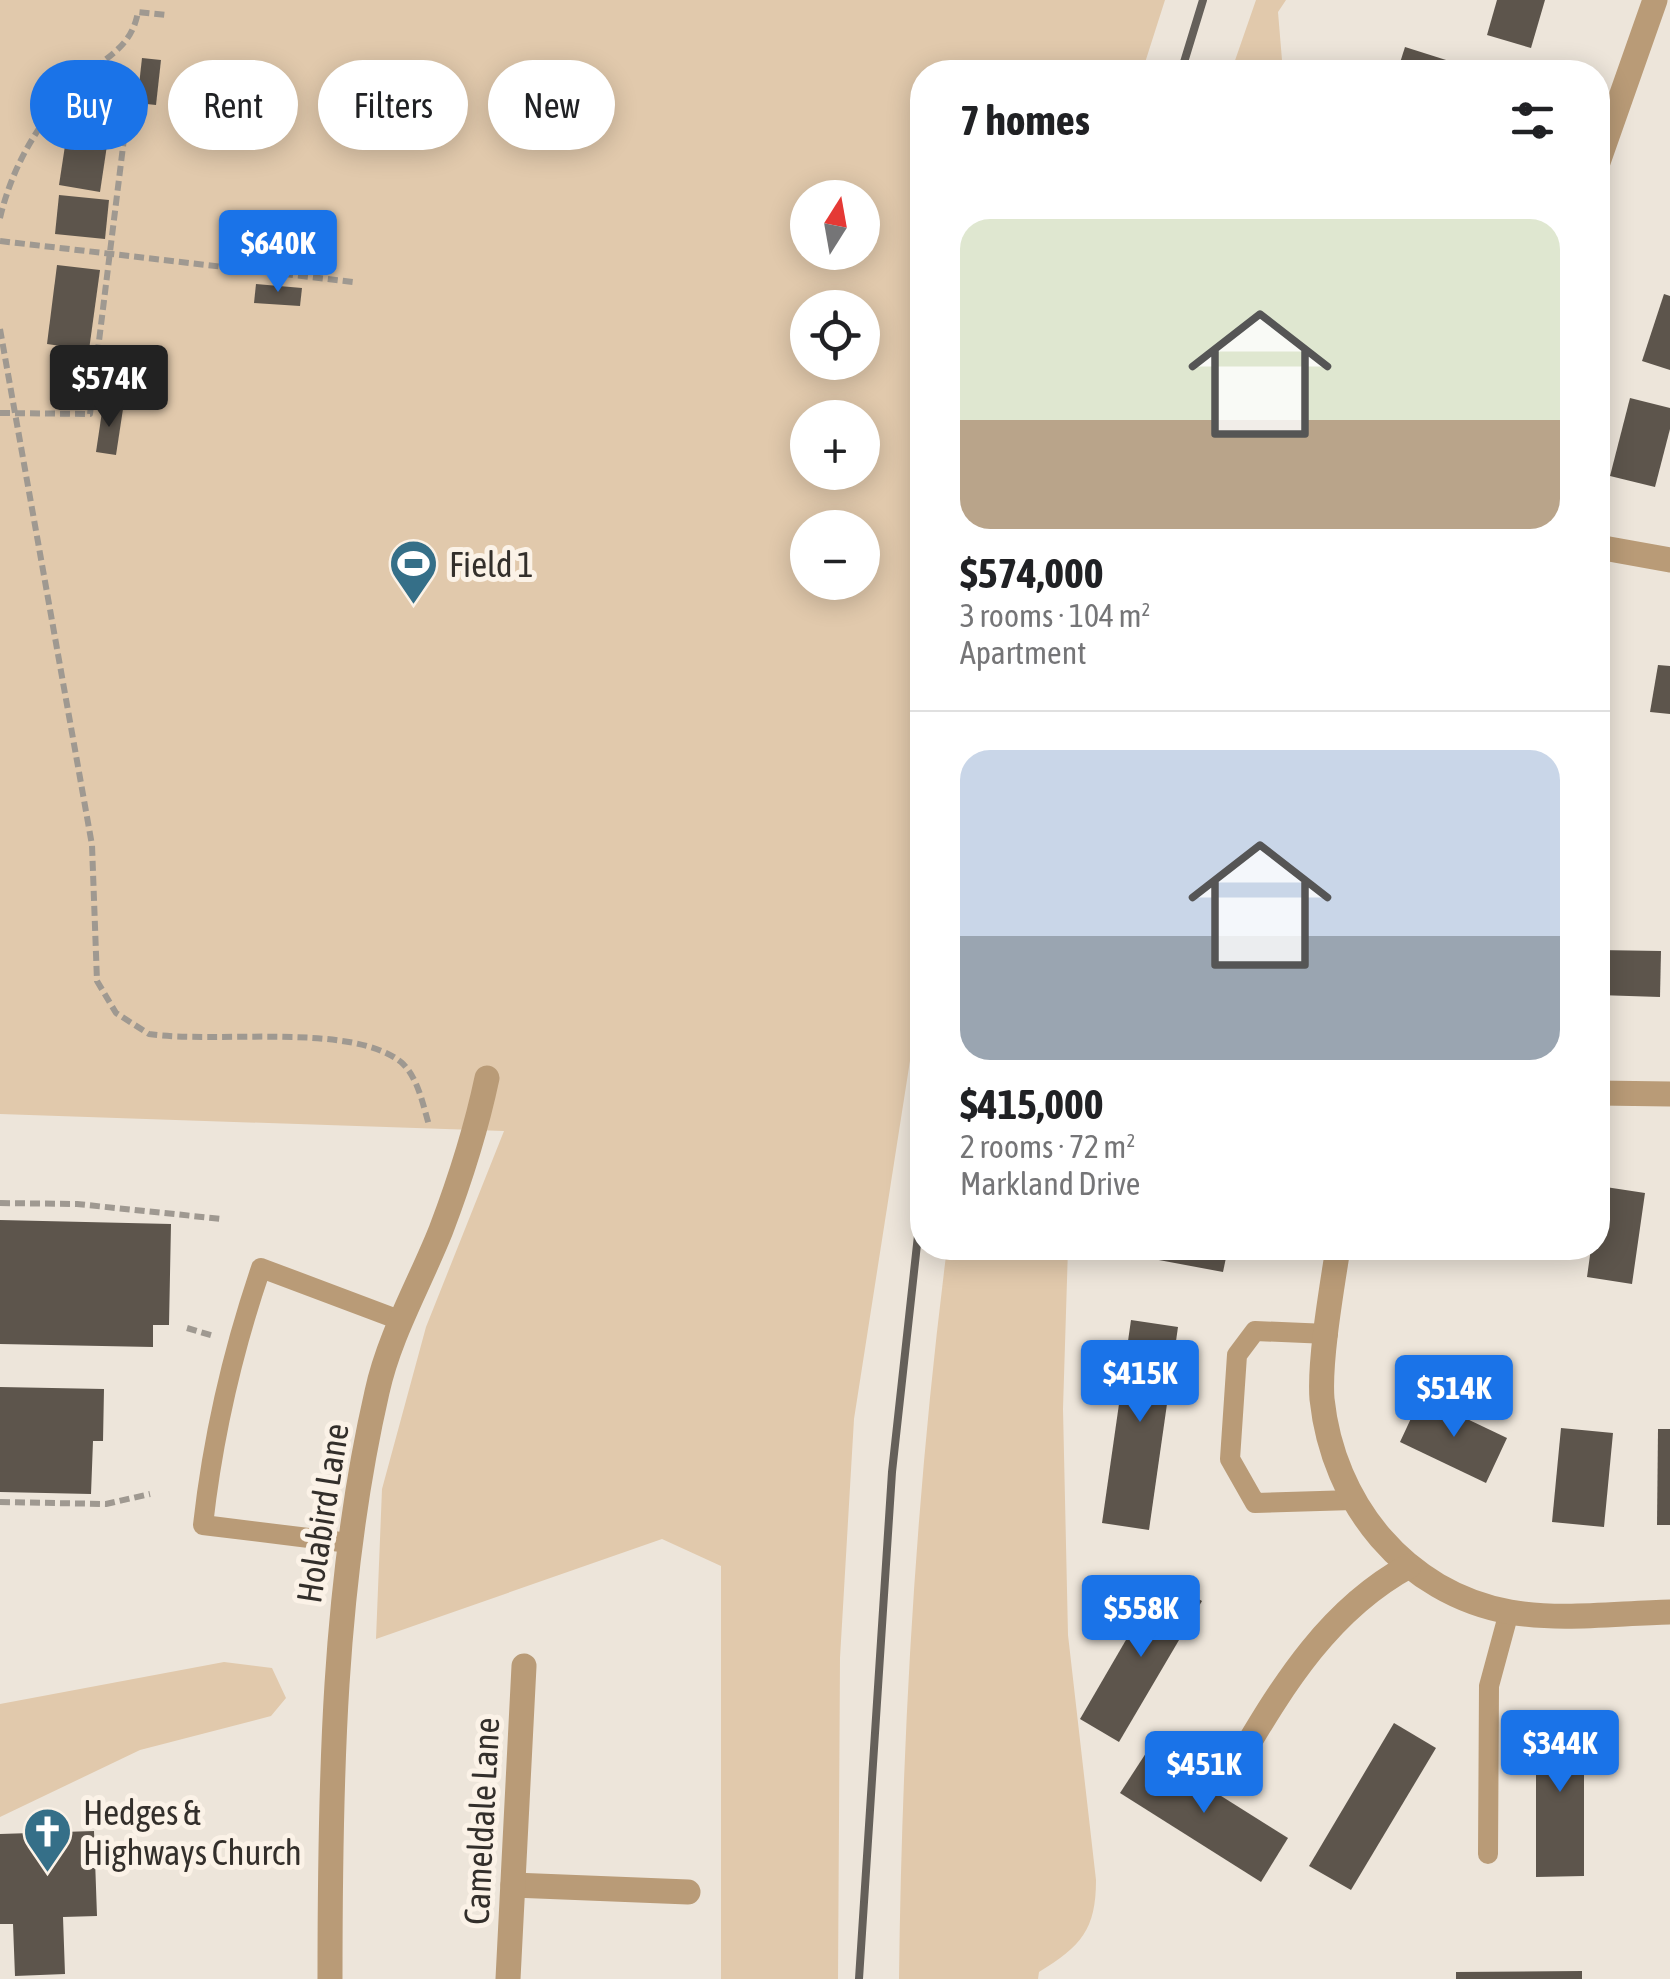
<!DOCTYPE html>
<html lang="en">
<head>
<meta charset="utf-8">
<style>
	body { margin:0; font-family:"Asap Condensed",sans-serif; background:#f2f2f2; color:#202124; height:100vh; display:flex; flex-direction:column; font-size:38px; white-space:nowrap }
	* { box-sizing:border-box; margin:0 }
	p { font-size:32px; color:#757577 }
	.icon { flex:none; width:55px; height:55px; fill:none; stroke:currentColor; stroke-width:2; stroke-linecap:round; stroke-linejoin:round }
	.map { position:relative; flex:1; overflow:hidden }
	.side { position:absolute; left:910px; top:60px; width:700px; height:1200px; display:flex; flex-direction:column; background:#fff; border-radius:40px; box-shadow:0 5px 25px #0003 }
	.side>* { flex:none }
	.hud { position:absolute; left:30px; top:60px; width:730px; height:90px; display:flex; gap:20px }
	.needle { width:65px; rotate:11deg }
	.controls { position:absolute; left:790px; top:180px; display:grid; gap:20px }
	.controls a { display:grid; place-items:center; width:90px; height:90px; border-radius:50%; background:#fff; box-shadow:0 5px 25px #0003; font-size:50px }
	.price { position:absolute; translate:-50% -85px; padding:0 22px; border-radius:10px; background:#1a73e8; color:#fff; font-size:32px; line-height:65px; filter:drop-shadow(0 2px 5px #0008) }
	.price::after { content:''; position:absolute; left:50%; top:60px; width:30px; height:22px; margin-left:-15px; background:inherit; clip-path:polygon(0 0,100% 0,50% 100%) }
	.price.active { background:#222; color:#fff }
	ul { padding:0; list-style:none }
	li { display:grid; align-content:center; gap:20px; height:530px; padding:0 50px }
	li+li { border-top:2px solid #e0e0e0 }
	li span { display:grid; place-items:center; height:310px; border-radius:30px; color:#555 }
	li>.icon { margin-inline-start:auto }
	span .icon { width:180px; height:180px; fill:#fffc; stroke-width:1 }
	li b { font-size:42px }
	h2 { display:flex; justify-content:space-between; align-items:center; height:120px; padding:0 50px; font-size:42px }
	.pill { padding:0 35px; border-radius:45px; background:#fff; box-shadow:0 5px 25px #0003; font-size:35px; line-height:90px }
	.pill.active { background:#1a73e8; color:#fff }
	.map>svg:first-child { display:block }
</style>
</head>
<body>
<div class="map">
<svg width="1670" height="1979" viewBox="0 0 1670 1979">
	<rect width="100%" height="100%" fill="#ede5da"/>
	<g fill="#e1c9ac" fill-rule="evenodd">
		<path d="M0,0H1165L1142,72H922V984L854,1419L840,1658L838,1979H721V1566L662,1539L376,1639L382,1489L426,1327L504,1131L0,1114ZM808,198H862V252H808ZM808,308H862V362H808ZM808,418H862V472H808ZM808,528H862V582H808Z"/>
		<polygon points="1256,0 1286,0 1278,12 1283,72 1231,72"/>
		<path d="M947,1248H1068L1063,1409L1068,1635L1096,1880C1096,1930 1081,1946 1039,1972L1038,1979H899C902,1734 916,1491 947,1248Z"/>
		<polygon points="224,1662 272,1668 286,1698 271,1716 140,1750 0,1817 0,1704"/>
	</g>
	<g fill="#5d554c">
		<polygon points="1497,0 1545,0 1531,48 1487,35"/>
		<polygon points="1405,47 1484,72 1397,72"/>
		<polygon points="142,58 161,60 156,105 137,103"/>
		<polygon points="68,126 109,132 100,192 59,185"/>
		<polygon points="59,195 109,200 105,239 55,234"/>
		<polygon points="261,239 306,244 305,261 260,256"/>
		<polygon points="57,265 100,270 89,350 47,344"/>
		<polygon points="256,284 302,288 300,306 254,303"/>
		<polygon points="1664,294 1670,296 1670,370 1642,361"/>
		<polygon points="1630,398 1670,408 1670,429 1655,487 1610,476"/>
		<polygon points="103,405 123,409 116,455 96,452"/>
		<polygon points="1658,665 1670,666 1670,714 1650,712"/>
		<polygon points="1598,950 1661,951 1660,997 1598,995"/>
		<polygon points="1599,1186 1645,1193 1632,1284 1587,1277 1591,1248 1598,1248"/>
		<polygon points="0,1220 171,1224 169,1325 153,1325 153,1347 0,1344"/>
		<polygon points="1133,1248 1228,1248 1223,1272 1132,1255"/>
		<polygon points="1131,1320 1178,1327 1149,1530 1102,1523"/>
		<polygon points="0,1387 104,1389 103,1441 93,1441 91,1494 0,1492"/>
		<polygon points="1421,1397 1507,1438 1486,1483 1400,1442"/>
		<polygon points="1561,1428 1613,1433 1604,1527 1552,1522"/>
		<polygon points="1658,1429 1670,1429 1670,1525 1657,1525"/>
		<polygon points="1162,1578 1202,1601 1119,1742 1080,1719"/>
		<polygon points="1536,1712 1584,1713 1584,1876 1536,1877"/>
		<polygon points="1394,1723 1436,1748 1351,1890 1309,1866"/>
		<polygon points="1148,1750 1288,1838 1261,1882 1120,1793"/>
		<polygon points="94,1831 97,1916 63,1917 65,1974 15,1976 13,1924 0,1924 0,1834"/>
		<polygon points="1582,1971 1582,1979 1456,1979 1456,1972"/>
	</g>
	<g fill="none" stroke-linecap="round" stroke-linejoin="round">
		<g stroke="#9f9991" stroke-width="6" stroke-dasharray="10 5" stroke-linecap="butt">
			<path d="M0,218C12,167 38,122 75,85C101,58 131,51 138,12L166,15"/>
			<polyline points="0,241 353,282"/>
			<path d="M0,329L92,845L97,981L116,1013L149,1034C215,1044 351,1022 401,1062C418,1077 423,1105 429,1125"/>
			<polyline points="0,413 90,414 129,98 118,96 95,67"/>
			<polyline points="0,1203 77,1204 222,1219"/>
			<polyline points="187,1328 214,1336"/>
			<polyline points="0,1502 106,1504 150,1494"/>
		</g>
		<g stroke="#b99b77" stroke-width="20">
			<polyline points="1328,1334 1255,1331 1237,1355 1230,1459 1255,1503 1353,1500"/>
			<path d="M349,1543L203,1525C213,1436 232,1353 261,1268L402,1321"/>
			<polyline points="1488,1854 1489,1686 1509,1612"/>
		</g>
		<g stroke="#b99b77" stroke-width="25">
			<polyline points="1598,162 1655,0"/>
			<polyline points="1598,547 1670,560"/>
			<polyline points="1598,1093 1670,1094"/>
			<path d="M1338,1248C1332,1287 1319,1361 1322,1399C1333,1504 1405,1593 1510,1612C1561,1621 1618,1613 1670,1612"/>
			<path d="M1240,1758C1284,1683 1330,1609 1409,1566"/>
			<polyline points="513,1885 688,1892"/>
			<path d="M330,1979C330,1783 333,1584 377,1392C389,1336 420,1283 441,1230C460,1180 476,1130 487,1078"/>
			<polyline points="508,1979 524,1666"/>
		</g>
		<g stroke="#65605a" stroke-width="8">
			<polyline points="1181,72 1203,0"/>
			<polyline points="859,1979 892,1472 922,1199"/>
		</g>
	</g>
	<defs>
		<symbol id="stadium-pin" viewBox="-11 -11 22 30"><path d="M0 17L-7.5 6A9.5 9.5 0 1 1 7.5 6Z" fill="#356f88" stroke="#fbf2e7"/><path d="M0-5a6.5 5 0 1 0 0 10a6.5 5 0 1 0 0-10ZM-3.5-1.8h7v3.6h-7Z" fill="#fff"/></symbol>
		<symbol id="church-pin" viewBox="-11 -11 22 30"><path d="M0 17L-7.5 6A9.5 9.5 0 1 1 7.5 6Z" fill="#356f88" stroke="#fbf2e7"/><path d="M-1.2-6h2.4v3.5h3.3v2.4h-3.3V6h-2.4V-.1h-3.3v-2.4h3.3Z" fill="#fff"/></symbol>
	</defs>
	<g fill-rule="evenodd">
		<use href="#stadium-pin" x="386" y="536" width="55" height="75"/>
		<use href="#church-pin" x="20" y="1804" width="55" height="75"/>
	</g>
	<g text-anchor="middle" dominant-baseline="central" stroke-width="10" stroke-linejoin="round" paint-order="stroke">
		<g font-size="35" fill="#332f2b" stroke="#fbf2e7" text-anchor="start">
			<text x="449" y="564">Field 1</text>
			<text x="83" y="1812">Hedges &amp;<tspan x="83" dy="40">Highways Church</tspan></text>
		</g>
		<g font-size="35" fill="#332f2b" stroke="#fbf2e7">
			<text transform="translate(322 1513) rotate(-81)">Holabird Lane</text>
			<text transform="translate(481 1821) rotate(-87)">Cameldale Lane</text>
		</g>
	</g>
</svg>
<div class="controls">
<a><svg class="needle" viewBox="-14 -14 28 28"><path d="M0-13l5 13h-10z" fill="#e53935"/><path d="M0 13l5-13h-10z" fill="#757577"/></svg></a>
<a><svg class="icon" aria-label="locate" viewBox="0 0 24 24"><circle cx="12" cy="12" r="6"/><path d="M12 2v4M12 18v4M2 12h4M18 12h4"/></svg></a>
<a>+</a>
<a>−</a>
</div>
<b class="price" style="left:278px;top:295px">$640K</b>
<b class="price active" style="left:109px;top:430px">$574K</b>
<b class="price" style="left:1140px;top:1425px">$415K</b>
<b class="price" style="left:1454px;top:1440px">$514K</b>
<b class="price" style="left:1141px;top:1660px">$558K</b>
<b class="price" style="left:1560px;top:1795px">$344K</b>
<b class="price" style="left:1204px;top:1816px">$451K</b>
<div class="hud">
<a class="pill active">Buy</a>
<a class="pill">Rent</a>
<a class="pill">Filters</a>
<a class="pill">New</a>
</div>
<section class="side">
<h2>7 homes<svg class="icon" aria-label="filters" viewBox="0 0 24 24"><path d="M4 7h16M4 17h16"/><circle cx="9" cy="7" r="2"/><circle cx="15" cy="17" r="2"/></svg></h2>
<ul>
<li><span style="background:linear-gradient(#dfe7d0 65%,#b9a48a 0)"><svg class="icon" aria-label="home" viewBox="0 0 24 24"><path d="M3 11l9-7 9 7M6 9v11h12V9"/></svg></span><div><b>$574,000</b><p>3 rooms · 104 m²</p><p>Apartment</p></div></li>
<li><span style="background:linear-gradient(#c9d6e8 60%,#9aa5b1 0)"><svg class="icon" aria-label="home" viewBox="0 0 24 24"><path d="M3 11l9-7 9 7M6 9v11h12V9"/></svg></span><div><b>$415,000</b><p>2 rooms · 72 m²</p><p>Markland Drive</p></div></li>
</ul>
</section>
</div>
</body>
</html>
